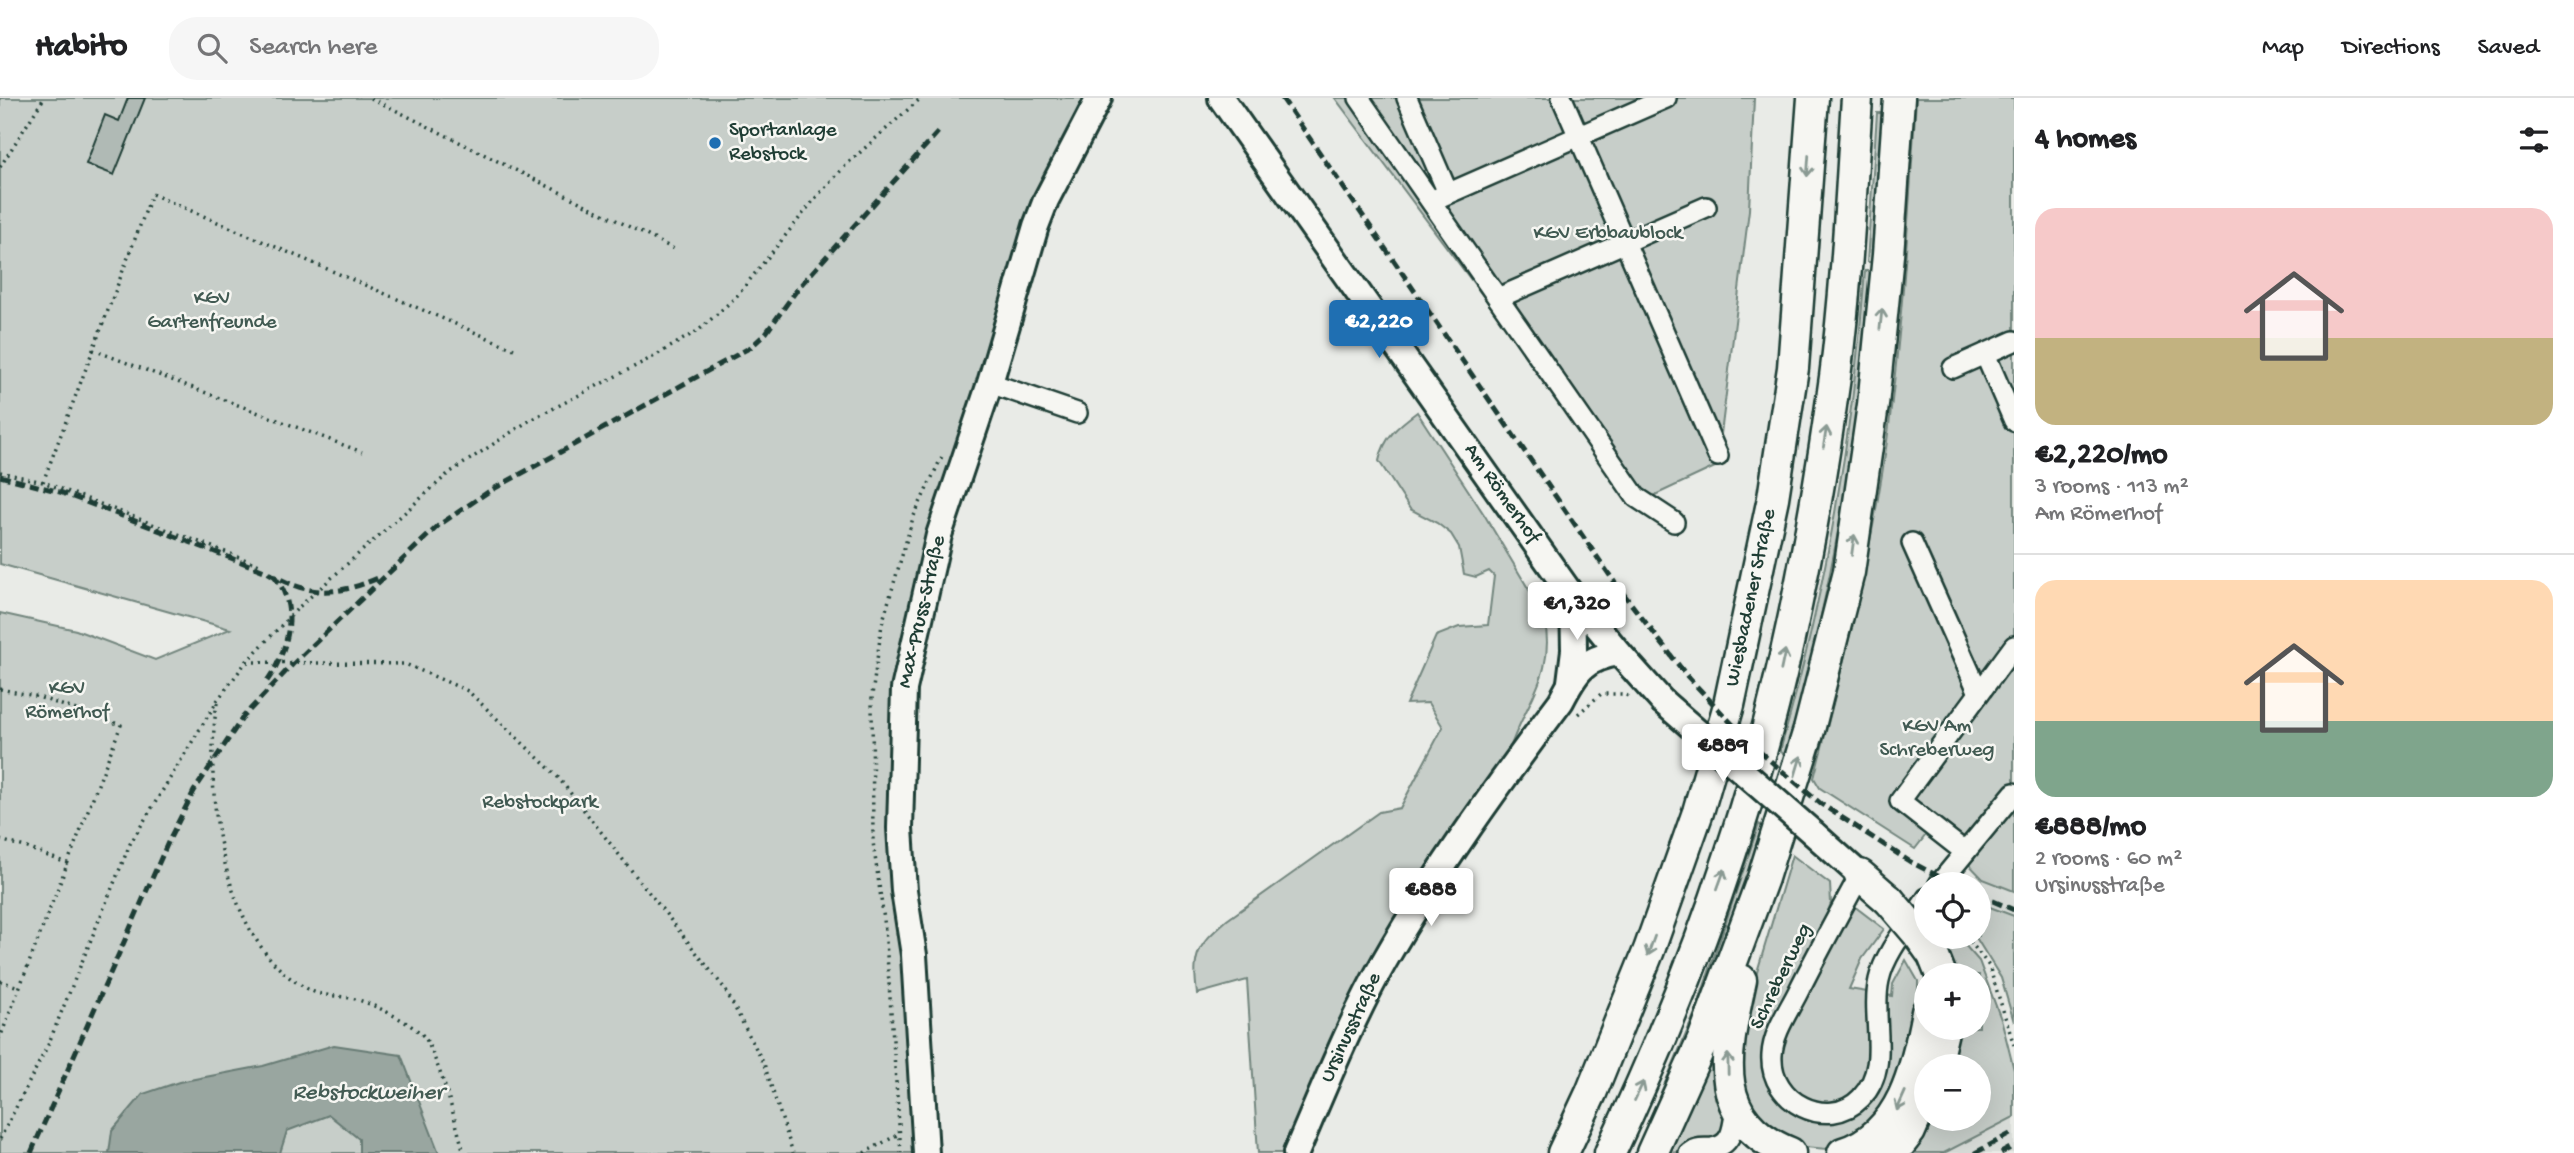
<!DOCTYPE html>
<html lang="en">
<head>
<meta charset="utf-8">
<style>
	body { margin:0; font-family:"Gochi Hand",sans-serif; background:#f6f6f6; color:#202124; height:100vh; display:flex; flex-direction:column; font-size:26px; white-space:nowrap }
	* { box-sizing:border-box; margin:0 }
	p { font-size:23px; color:#757577 }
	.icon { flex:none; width:38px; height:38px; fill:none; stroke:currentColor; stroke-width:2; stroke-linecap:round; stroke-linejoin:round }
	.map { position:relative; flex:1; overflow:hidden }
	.drawer { display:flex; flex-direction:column; background:#fff; width:560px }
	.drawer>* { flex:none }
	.tools { position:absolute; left:1914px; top:774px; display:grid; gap:14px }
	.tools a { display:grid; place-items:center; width:77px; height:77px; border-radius:50%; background:#fff; box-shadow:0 7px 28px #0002; font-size:35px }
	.price { position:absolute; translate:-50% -60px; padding:0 16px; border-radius:7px; background:#fff; color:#222; font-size:23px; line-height:46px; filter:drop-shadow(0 2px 4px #0008) }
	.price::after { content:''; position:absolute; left:50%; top:42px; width:21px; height:16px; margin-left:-10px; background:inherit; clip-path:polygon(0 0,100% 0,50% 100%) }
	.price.on { background:#1f6fb2; color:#fff }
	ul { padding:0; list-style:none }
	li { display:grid; align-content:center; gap:14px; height:371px; padding:0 21px }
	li+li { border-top:2px solid #e0e0e0 }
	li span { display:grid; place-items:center; height:217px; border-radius:21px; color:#555 }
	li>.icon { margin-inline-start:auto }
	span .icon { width:126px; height:126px; fill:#fffc; stroke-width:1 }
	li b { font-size:30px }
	h2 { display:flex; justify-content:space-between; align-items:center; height:84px; padding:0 21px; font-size:30px }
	header { display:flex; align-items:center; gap:42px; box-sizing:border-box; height:98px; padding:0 35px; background:#fff; border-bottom:2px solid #e0e0e0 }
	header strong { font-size:33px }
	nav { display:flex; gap:38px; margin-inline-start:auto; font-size:24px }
	.search { width:490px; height:63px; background:#f6f6f6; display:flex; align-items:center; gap:18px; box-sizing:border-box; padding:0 24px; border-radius:28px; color:#757577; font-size:26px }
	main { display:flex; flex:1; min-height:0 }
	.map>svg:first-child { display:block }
</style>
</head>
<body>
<header>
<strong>Habito</strong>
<div class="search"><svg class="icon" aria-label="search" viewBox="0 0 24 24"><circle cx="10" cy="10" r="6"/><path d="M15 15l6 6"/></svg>Search here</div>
<nav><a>Map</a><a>Directions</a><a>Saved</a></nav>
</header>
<main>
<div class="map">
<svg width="2014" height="1055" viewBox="0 0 2014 1055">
	<rect width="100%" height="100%" fill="#e9ebe7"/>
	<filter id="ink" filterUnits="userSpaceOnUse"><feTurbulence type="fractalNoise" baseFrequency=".0143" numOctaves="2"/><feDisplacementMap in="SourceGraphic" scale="14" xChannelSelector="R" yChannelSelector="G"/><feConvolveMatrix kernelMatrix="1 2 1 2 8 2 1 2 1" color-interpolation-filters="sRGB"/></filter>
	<g filter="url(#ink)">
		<g fill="#d8dcd8">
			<polygon points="1983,781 2014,793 2014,818 1979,805 1979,786"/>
			<polygon points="2014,1019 2014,1055 1944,1055 1992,1030"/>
		</g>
		<g fill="#c7cec9" stroke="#73867e" stroke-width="2">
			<polygon points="0,0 1091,0 894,585 918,1055 0,1055 0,515 76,532 155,562 230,531 0,466"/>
			<polygon points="1335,0 1754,0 1749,112 1717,368 1638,405"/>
			<path d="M1916,0H2014V793L1983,781L1960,757L1929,733L1915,751L1820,690L1814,680C1843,569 1871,457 1887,343C1902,229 1909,115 1916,0Z"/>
			<polygon points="1877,15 1883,15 1874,164 1867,164"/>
			<path d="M1865,173H1873C1862,267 1852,361 1834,455C1821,523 1804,591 1786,658L1780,653C1825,497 1853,335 1865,173Z"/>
			<path d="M1417,314L1485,418L1544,517C1557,579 1525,602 1508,656L1366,871L1283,1055H1258L1247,882L1197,896C1192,856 1197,848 1227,822L1379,714L1400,710L1443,629L1428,605L1406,606L1436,538L1459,529L1488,527L1494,478L1489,473L1476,479L1464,476L1459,449L1451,436L1437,425L1410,411L1379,363C1384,339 1398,328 1417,314Z"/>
			<polygon points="1759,726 1765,731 1727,846 1641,1055 1635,1055 1695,915"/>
			<polygon points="1792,757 1830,786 1831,805 1827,816 1843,825 1854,808 1884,831 1862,861 1849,891 1892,898 1893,886 1906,862 1918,883 1918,903 1888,1009 1846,1046 1827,1051 1794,1048 1770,1037 1739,991 1746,911"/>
			<polygon points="1979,805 2014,818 2014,924 2001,880 1975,838 1979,838"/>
			<polygon points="1941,838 1957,838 1979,863 2002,924 2014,972 2014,1019 1944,1055 1906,1055 1927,1020 1979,1020 1979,968 1946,968 1955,929 1979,929 1979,877 1952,877"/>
			<path d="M1724,917L1726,1019C1724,1026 1722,1035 1715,1040C1702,1049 1682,1055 1666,1055Z"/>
		</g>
		<polygon fill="#99a6a0" stroke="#687c75" stroke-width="2" points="334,947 401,957 439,1055 359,1055 359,1041 329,1017 287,1033 280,1055 109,1055 112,1033 143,996 179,984 263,968"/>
		<polygon fill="#b0bab5" stroke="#1f3d34" stroke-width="2" points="128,0 145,0 114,77 86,66 105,17 119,23"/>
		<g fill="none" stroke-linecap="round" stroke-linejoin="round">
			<defs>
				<g id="minor">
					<polyline points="1359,0 1636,399 1674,424"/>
					<polyline points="1407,0 1448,95"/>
					<polyline points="1562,0 1718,358"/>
					<polyline points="1431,103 1666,0"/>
					<polyline points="1498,200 1706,109"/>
					<polyline points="1985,256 2014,323"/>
					<polyline points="1953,270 2014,243"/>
					<polyline points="990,285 1077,315"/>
					<polyline points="1912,445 1979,595"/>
					<polyline points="1965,754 1900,703 2014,548"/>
					<path d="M1860,777C1839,816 1818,854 1798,894C1788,914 1773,935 1772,957C1769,1004 1828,1034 1861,1000C1892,968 1870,921 1879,882C1885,853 1911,825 1927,800"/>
					<polyline points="1939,786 2014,695"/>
					<path d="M1689,1055C1696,1049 1703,1051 1712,1050C1734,1047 1733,1027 1736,1009"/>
				</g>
				<g id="major">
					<polyline points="1221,0 1573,499 1619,555 1662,603"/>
					<polyline points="1570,584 1574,552 1573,499"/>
					<polyline points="1813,735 1860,777"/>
					<polyline points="926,1055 914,857 904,793 900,730 904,591 939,437 990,285 1036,128 1046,102 1099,0"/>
					<path d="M1296,1055C1324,990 1350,924 1385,862C1437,771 1498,687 1561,603C1576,574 1584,560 1619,555"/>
				</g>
				<g id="highway">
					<polyline points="1860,777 1889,802"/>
					<polyline points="1918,836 1933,857 1941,877"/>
					<path d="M1741,882C1726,953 1707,1021 1790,1055"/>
					<polyline points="1935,968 1944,929"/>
					<polyline points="1563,1055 1591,995 1649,852 1698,714 1729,607 1773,400 1793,270 1813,0"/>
					<path d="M1610,1055C1655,959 1696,861 1729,760C1781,605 1813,441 1835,279C1847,187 1851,93 1857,0"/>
					<polyline points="1652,1055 1703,942 1763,780 1809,632 1849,474 1873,307 1888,157 1899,0"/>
					<path d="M1843,1055C1902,1037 1917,969 1927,914"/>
					<polyline points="1893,1055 1910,1033 1927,994"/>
				</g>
			</defs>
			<use href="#minor" stroke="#1f3d34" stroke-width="24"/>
			<use href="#major" stroke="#1f3d34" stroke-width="30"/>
			<use href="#highway" stroke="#1f3d34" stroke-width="35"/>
			<g stroke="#1f3d34" stroke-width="3.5" stroke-dasharray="2 5" stroke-linecap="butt">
				<polyline points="371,0 676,152"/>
				<polyline points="0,69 44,0"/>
				<polyline points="93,252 362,354"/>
				<polyline points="0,374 43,384 262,468"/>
				<polyline points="43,384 152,96 514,251"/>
				<polyline points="1537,487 1553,517"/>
				<polyline points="247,564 405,566 468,593 557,678 725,891 764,966 793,1055"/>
				<polyline points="0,591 35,598 121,627 0,940"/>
				<path d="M217,605C203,693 221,853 314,894C325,898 340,898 351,900C368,903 415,926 425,940C429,945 431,953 434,959C447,990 455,1022 464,1055"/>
				<polyline points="1578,616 1601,596 1625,596 1631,601"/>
				<polyline points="0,742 25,749 69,766"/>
				<polyline points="1966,838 1989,868 2014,947"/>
				<polyline points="0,883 19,889"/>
				<polyline points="0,1041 48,947 130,746 217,603 246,564 299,509 449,375 527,324 653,259 699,232 736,199 818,97 847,66 921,0"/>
				<polyline points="864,1055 899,1036"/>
				<polyline points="901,1055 885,829 873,744 872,597 882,526 913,420 943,356"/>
			</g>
			<use href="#minor" stroke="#f6f6f2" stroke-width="19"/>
			<use href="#major" stroke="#f6f6f2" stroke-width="24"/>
			<use href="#highway" stroke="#f6f6f2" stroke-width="30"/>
			<g stroke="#1f3d34" stroke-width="5" stroke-dasharray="10 5" stroke-linecap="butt">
				<polyline points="1282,0 1615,485 1687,578 1753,648 1821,706 1909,763 1953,786"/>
				<path d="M0,378L60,394L267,474C308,498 334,499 378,480"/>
				<path d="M267,583C288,553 300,511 275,479"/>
				<polyline points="1979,797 2014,812"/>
				<polyline points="31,1055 169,742 194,693 243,619 293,566 439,427 488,394 751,249 766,235 799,189 939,33"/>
				<polyline points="1975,1055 2014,1034"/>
				<polyline points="2001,1055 2014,1048"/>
			</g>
			<defs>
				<polyline id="major-bridge" points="1662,603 1813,735"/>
				<polyline id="highway-bridge" points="1889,802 1918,836"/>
			</defs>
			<use href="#major-bridge" stroke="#1f3d34" stroke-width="30" stroke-linecap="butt"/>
			<use href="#highway-bridge" stroke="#1f3d34" stroke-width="35" stroke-linecap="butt"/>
			<use href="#major-bridge" stroke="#f6f6f2" stroke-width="24"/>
			<use href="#highway-bridge" stroke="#f6f6f2" stroke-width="30"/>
		</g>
		<defs><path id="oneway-shaft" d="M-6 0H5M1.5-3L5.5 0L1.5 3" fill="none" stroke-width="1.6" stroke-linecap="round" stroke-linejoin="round" transform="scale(1.75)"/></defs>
		<g stroke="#8a9a93">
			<use href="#oneway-shaft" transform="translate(1808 68) rotate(94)"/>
			<use href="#oneway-shaft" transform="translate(1881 221) rotate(-84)"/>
			<use href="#oneway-shaft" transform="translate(1825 339) rotate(-81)"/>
			<use href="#oneway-shaft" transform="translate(1853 447) rotate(-82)"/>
			<use href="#oneway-shaft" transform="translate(1783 562) rotate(-78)"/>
			<use href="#oneway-shaft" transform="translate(1798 668) rotate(-73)"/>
			<use href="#oneway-shaft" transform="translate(1721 781) rotate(-70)"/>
			<use href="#oneway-shaft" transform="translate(1651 848) rotate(110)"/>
			<use href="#oneway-shaft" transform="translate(1728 966) rotate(-91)"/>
			<use href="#oneway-shaft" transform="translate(1639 993) rotate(-65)"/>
			<use href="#oneway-shaft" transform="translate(1901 1003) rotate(114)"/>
		</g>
	</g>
	<circle fill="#1f6fb2" stroke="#f6f6f2" stroke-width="2.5" cx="715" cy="45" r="7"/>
	<g text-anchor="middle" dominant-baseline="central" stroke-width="5" stroke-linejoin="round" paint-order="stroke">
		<g font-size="21" fill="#1f3d34" stroke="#f6f6f2" text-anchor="start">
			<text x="729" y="33">Sportanlage<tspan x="729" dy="24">Rebstock</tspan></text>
		</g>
		<g font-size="21" fill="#415a52" stroke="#f6f6f2">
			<text x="1608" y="136">KGV Erbbaublock</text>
			<text x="212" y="201">KGV<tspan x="212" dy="24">Gartenfreunde</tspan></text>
			<text x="67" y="591">KGV<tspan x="67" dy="24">Römerhof</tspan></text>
			<text x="1937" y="629">KGV Am<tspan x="1937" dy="24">Schreberweg</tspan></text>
			<text x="540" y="705">Rebstockpark</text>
		</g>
		<g font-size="21" fill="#1f3d34" stroke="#f6f6f2">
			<text transform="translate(1501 396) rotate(55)">Am Römerhof</text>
			<text transform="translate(1752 500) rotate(-78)">Wiesbadener Straße</text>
			<text transform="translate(923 514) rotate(-77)">Max-Pruss-Straße</text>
			<text transform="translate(1782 879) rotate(-64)">Schreberweg</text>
			<text transform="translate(1352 930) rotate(-65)">Ursinusstraße</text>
		</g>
		<g font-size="23" font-style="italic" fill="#445c54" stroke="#f6f6f2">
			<text x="368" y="995">Rebstockweiher</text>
		</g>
	</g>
</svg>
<div class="tools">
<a><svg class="icon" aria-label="locate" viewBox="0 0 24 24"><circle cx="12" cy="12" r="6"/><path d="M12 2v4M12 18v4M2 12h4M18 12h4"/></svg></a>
<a>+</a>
<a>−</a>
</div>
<b class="price on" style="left:1379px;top:262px">€2,220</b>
<b class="price" style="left:1577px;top:544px">€1,320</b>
<b class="price" style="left:1723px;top:686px">€889</b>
<b class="price" style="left:1431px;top:830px">€888</b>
</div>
<section class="drawer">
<h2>4 homes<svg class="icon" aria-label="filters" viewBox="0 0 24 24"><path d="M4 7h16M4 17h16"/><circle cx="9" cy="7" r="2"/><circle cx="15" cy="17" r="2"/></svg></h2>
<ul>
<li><span style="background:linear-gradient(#f6c9c9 60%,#c2b280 0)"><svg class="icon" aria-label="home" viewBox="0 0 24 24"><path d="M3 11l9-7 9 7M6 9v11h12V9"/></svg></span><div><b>€2,220/mo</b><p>3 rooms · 113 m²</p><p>Am Römerhof</p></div></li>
<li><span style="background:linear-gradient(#ffd9b3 65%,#7fa58c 0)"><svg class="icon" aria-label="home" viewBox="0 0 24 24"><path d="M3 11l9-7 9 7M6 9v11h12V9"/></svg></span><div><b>€888/mo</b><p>2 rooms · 60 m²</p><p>Ursinusstraße</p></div></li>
</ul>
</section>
</main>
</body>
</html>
